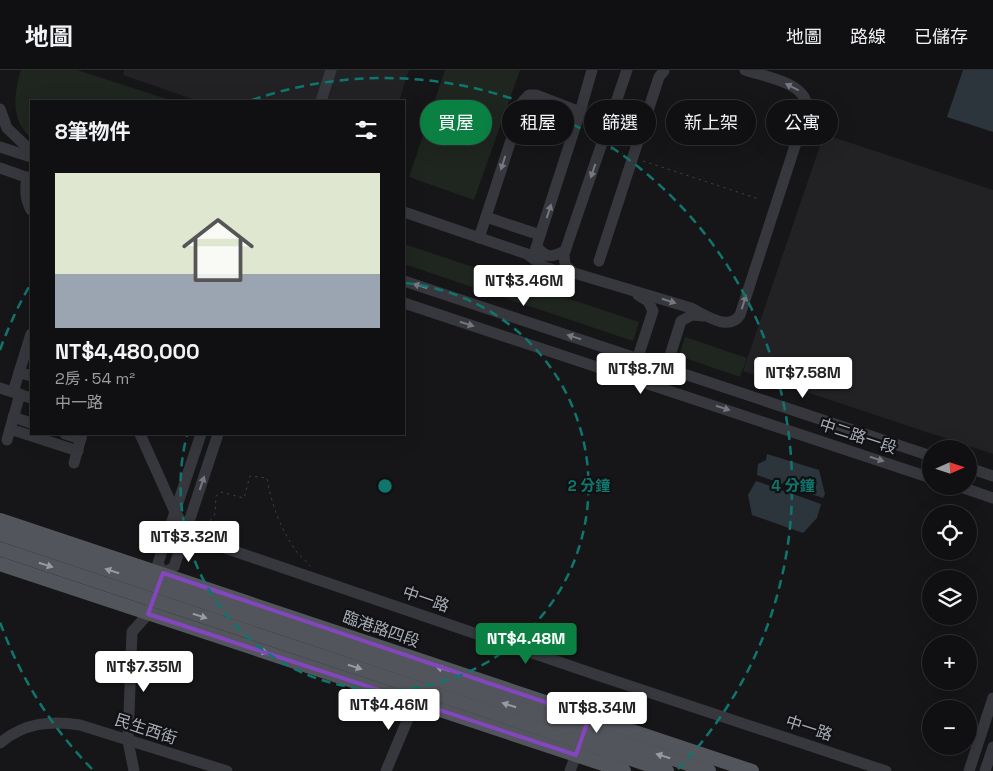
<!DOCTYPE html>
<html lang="zh-TW">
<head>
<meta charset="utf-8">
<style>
	body { margin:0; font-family:"Space Grotesk","Noto Sans TC",sans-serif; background:#1e1e20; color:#f1f3f6; height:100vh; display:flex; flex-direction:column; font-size:19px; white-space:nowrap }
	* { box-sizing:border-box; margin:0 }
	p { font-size:16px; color:#9c9d9f }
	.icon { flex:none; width:28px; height:28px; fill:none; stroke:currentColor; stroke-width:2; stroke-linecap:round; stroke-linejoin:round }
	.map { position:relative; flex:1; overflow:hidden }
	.sheet { position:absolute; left:30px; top:30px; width:375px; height:335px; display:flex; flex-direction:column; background:#101012; border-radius:0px; box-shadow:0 5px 20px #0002,0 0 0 1px #303032 }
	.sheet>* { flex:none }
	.guide { position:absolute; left:420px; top:30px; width:475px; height:45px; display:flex; gap:10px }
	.needle { width:32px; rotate:87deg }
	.buttons { position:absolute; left:922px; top:370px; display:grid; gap:10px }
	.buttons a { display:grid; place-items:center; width:55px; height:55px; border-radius:50%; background:#101012; box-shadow:0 5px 20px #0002,0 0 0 1px #303032; font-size:25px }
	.price { position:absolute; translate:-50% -42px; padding:0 11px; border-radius:5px; background:#fff; color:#222; font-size:16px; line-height:32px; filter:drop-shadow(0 1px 2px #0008) }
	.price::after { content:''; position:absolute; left:50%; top:30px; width:15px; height:11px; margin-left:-8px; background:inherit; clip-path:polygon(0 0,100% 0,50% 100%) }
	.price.active { background:#0b8043; color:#fff }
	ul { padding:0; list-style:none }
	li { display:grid; align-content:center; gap:10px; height:265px; padding:0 25px }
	li span { display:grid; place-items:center; height:155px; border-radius:0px; color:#555 }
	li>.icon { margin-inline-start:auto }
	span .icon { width:90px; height:90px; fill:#fffc; stroke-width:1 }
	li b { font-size:21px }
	h2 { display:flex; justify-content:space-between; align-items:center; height:60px; padding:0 25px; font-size:21px }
	.chip { padding:0 18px; border-radius:22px; background:#101012; box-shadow:0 5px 20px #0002,0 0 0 1px #303032; font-size:18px; line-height:45px }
	.chip.active { background:#0b8043; color:#fff }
	header { display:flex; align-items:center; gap:30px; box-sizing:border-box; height:70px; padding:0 25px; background:#101012; border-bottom:1px solid #303032 }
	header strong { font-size:24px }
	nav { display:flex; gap:28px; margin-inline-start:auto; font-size:18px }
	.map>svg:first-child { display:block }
</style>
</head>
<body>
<header>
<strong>地圖</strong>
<nav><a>地圖</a><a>路線</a><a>已儲存</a></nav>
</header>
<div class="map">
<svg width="993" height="701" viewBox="0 0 993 701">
	<rect width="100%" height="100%" fill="#161618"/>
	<g fill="#222225">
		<polygon points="124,0 409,0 399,31 198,31 123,5"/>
		<polygon points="824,64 993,120 993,384 743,301"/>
	</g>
	<g fill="#1e261f">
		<path d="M21,0H77L173,31H31V68C10,49 14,24 21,0Z"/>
		<polygon points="445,0 520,0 474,130 409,107"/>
		<polygon points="404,174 639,252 633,271 404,194"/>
		<polygon points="685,267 747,288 740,307 679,286"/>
	</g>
	<g fill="#2c353c">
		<polygon points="963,0 993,0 993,62 947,47"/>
		<polygon points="767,384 819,400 825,424 823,428 757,405 758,394 766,390"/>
		<polygon points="756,411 821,434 817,448 803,463 752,445 748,425"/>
	</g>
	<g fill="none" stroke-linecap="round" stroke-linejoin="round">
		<g stroke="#3d3f44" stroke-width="1" stroke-dasharray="2.5 4" stroke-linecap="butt">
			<polyline points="610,79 623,84"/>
			<polyline points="643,91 759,129"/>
			<path d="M204,453L210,451L215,444L216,426L221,422L244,428L250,406L267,408C271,433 280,457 294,478C298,485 306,490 310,496"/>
		</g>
		<g stroke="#37383d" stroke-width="11">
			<path d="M627,0L564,184L565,195L574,203L691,238C705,245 729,262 740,245L807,39C808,12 765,7 745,0"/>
			<polyline points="321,31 331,0"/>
			<polyline points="0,39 7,58 31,81"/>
			<polyline points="580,42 592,0"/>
			<polyline points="0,77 31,87"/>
			<polyline points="0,98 31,109"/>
			<path d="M27,107C25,120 25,128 31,140"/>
			<polyline points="404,142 527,184 545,197 568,205 574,203"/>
			<polyline points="486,147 540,165"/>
			<polyline points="479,168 524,30 529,25 536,25 580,42 533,187"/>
			<path d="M537,177C547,189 552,187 565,181"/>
			<polyline points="599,191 659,7 664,1"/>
			<polyline points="404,211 931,386"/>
			<polyline points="404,233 931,408"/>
			<polyline points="19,302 31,306"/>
			<polyline points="631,308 653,241 648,231 638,225"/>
			<polyline points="660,317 681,251 692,245 703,246"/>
			<polyline points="0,318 31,328"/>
			<polyline points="13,322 31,264"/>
			<polyline points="13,347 31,353"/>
			<polyline points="10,359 78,381"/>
			<polyline points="65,364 81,369"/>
			<polyline points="140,364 175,442 192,467 205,473 225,478 594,604 886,701"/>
			<polyline points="7,370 20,324"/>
			<polyline points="74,393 82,364"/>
			<polyline points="969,398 993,406"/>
			<polyline points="958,416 993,428"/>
			<polyline points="163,503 174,497 218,364"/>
			<polyline points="163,503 158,493 201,364"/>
			<path d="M0,673C24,653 50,650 80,655L227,701"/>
			<polyline points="134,701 128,671 132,562 148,544 151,536"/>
			<polyline points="386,701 415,632"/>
			<polyline points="570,701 579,677"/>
			<polyline points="969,701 993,628"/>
			<polyline points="985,701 993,677"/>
		</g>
		<g stroke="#53555c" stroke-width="14">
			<polyline points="0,450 752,701"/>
			<polyline points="0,464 709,701"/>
			<polyline points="0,479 667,701"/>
			<polyline points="0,494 624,701"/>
		</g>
	</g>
	<defs><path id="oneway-solid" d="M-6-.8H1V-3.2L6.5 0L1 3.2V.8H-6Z" transform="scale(1.25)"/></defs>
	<g fill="#757881">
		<use href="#oneway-solid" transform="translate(792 17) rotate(-153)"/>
		<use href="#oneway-solid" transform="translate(503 93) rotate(108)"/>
		<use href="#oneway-solid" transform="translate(593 101) rotate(109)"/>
		<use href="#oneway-solid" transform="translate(549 141) rotate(-72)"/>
		<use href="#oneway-solid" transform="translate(420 216) rotate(-162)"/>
		<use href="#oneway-solid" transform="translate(669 231) rotate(18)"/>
		<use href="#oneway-solid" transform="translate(744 232) rotate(-72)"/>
		<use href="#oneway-solid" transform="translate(467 254) rotate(18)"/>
		<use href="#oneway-solid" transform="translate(574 267) rotate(-162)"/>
		<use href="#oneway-solid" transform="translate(723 338) rotate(18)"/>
		<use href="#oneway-solid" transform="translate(877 389) rotate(18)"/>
		<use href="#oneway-solid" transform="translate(202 413) rotate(-71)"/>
	</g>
	<g fill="#979ba6">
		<use href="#oneway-solid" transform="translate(46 495) rotate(18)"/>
		<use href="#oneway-solid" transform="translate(112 501) rotate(-162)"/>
		<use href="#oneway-solid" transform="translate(200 546) rotate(18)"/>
		<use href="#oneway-solid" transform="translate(261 581) rotate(18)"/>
		<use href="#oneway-solid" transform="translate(355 597) rotate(18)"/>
		<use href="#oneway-solid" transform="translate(443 599) rotate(-162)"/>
		<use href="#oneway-solid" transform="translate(509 635) rotate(-162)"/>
		<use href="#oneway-solid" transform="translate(663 686) rotate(-162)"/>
	</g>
	<path fill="none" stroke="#8446be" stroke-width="4" stroke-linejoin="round" d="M163,503L589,647L576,685L148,544Z"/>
	<g fill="none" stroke="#0f766e" stroke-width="2.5" stroke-dasharray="9 6">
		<path d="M405 213A204 204 0 1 1 187 365"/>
		<path d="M92 699A408 408 0 0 1 0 552M0 280A408 408 0 0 1 30 215M252 30A408 408 0 0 1 678 699"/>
	</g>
	<g text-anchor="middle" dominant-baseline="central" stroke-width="4.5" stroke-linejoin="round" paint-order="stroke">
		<g font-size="16" fill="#a8adb8" stroke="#111113">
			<text transform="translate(858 366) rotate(18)">中二路一段</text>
			<text transform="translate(426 529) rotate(19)">中一路</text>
			<text transform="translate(381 559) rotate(19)">臨港路四段</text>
			<text transform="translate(809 658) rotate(18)">中一路</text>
			<text transform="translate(146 659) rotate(18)">民生西街</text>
		</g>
	</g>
	<circle cx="385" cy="416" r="8" fill="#0f766e" stroke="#111113" stroke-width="2.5"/>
	<g font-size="15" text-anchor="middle" font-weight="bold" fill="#0f766e" stroke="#111113" stroke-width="4.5" stroke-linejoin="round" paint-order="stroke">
		<text x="589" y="421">2 分鐘</text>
		<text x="793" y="421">4 分鐘</text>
	</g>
</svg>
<div class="buttons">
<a><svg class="needle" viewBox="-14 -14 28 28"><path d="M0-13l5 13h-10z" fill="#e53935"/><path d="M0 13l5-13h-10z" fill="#9c9d9f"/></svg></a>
<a><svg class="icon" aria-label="locate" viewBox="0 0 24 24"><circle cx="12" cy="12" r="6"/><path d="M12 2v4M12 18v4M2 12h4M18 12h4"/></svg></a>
<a><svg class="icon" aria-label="layers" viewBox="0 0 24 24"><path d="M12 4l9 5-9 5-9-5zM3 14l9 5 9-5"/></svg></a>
<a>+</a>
<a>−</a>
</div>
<b class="price" style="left:524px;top:237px">NT$3.46M</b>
<b class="price" style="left:641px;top:325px">NT$8.7M</b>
<b class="price" style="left:803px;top:329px">NT$7.58M</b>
<b class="price" style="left:189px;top:493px">NT$3.32M</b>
<b class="price active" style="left:526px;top:595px">NT$4.48M</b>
<b class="price" style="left:144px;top:623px">NT$7.35M</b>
<b class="price" style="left:389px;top:661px">NT$4.46M</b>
<b class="price" style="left:597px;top:664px">NT$8.34M</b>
<div class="guide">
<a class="chip active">買屋</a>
<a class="chip">租屋</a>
<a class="chip">篩選</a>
<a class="chip">新上架</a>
<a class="chip">公寓</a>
</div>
<section class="sheet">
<h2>8筆物件<svg class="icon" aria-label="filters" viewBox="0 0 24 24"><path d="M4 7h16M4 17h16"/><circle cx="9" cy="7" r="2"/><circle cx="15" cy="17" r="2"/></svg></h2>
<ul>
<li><span style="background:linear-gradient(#dfe7d0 65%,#9aa5b1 0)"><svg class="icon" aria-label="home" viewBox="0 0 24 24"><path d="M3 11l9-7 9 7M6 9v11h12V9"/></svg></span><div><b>NT$4,480,000</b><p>2房 · 54 m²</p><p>中一路</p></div></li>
</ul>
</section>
</div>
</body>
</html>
